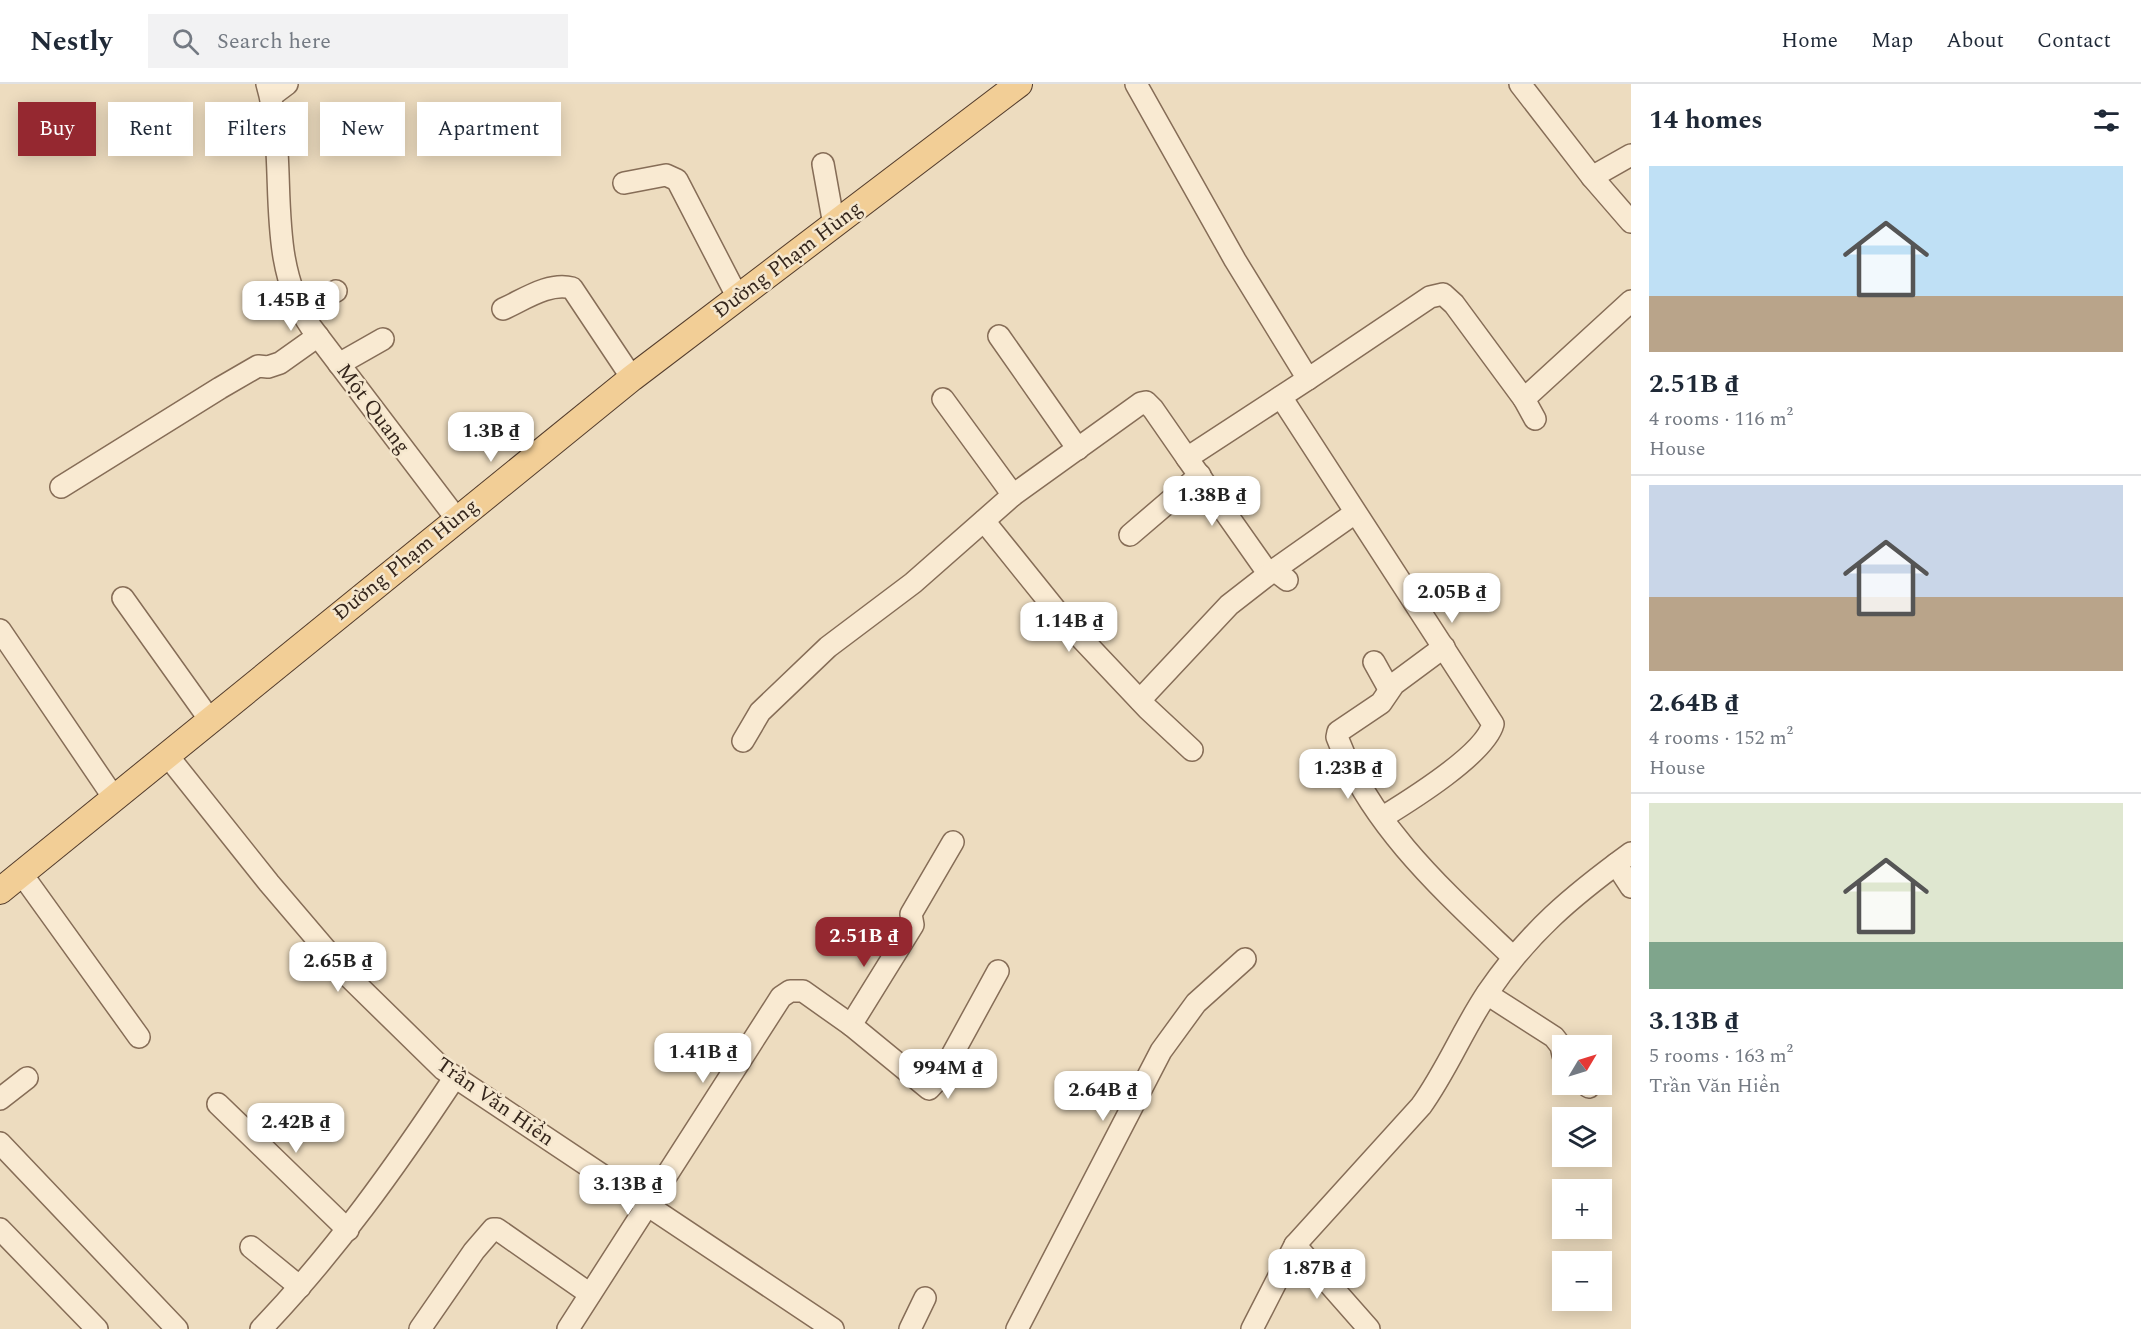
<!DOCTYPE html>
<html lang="en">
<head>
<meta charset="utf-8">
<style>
	body { margin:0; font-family:Spectral,serif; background:#f2f2f3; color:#1f2937; height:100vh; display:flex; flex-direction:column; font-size:22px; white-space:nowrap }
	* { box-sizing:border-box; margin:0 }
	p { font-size:20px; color:#747a83 }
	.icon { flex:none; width:33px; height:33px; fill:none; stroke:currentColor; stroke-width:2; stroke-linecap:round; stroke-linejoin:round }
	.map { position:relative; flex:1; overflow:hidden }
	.sheet { display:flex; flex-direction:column; background:#fff; width:510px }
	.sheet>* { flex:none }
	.hud { position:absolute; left:18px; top:18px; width:570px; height:54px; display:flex; gap:12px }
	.needle { width:39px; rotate:52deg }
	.tools { position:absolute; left:1552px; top:951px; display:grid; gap:12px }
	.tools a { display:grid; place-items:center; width:60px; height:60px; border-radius:0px; background:#fff; box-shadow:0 3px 15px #0003; font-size:30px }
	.price { position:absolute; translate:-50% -51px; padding:0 14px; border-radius:12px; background:#fff; color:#222; font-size:20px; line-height:39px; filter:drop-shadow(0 2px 3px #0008) }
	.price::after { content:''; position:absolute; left:50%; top:36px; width:18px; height:14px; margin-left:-9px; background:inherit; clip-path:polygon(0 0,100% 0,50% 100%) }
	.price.selected { background:#952830; color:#fff }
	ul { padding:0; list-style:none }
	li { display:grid; align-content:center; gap:12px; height:318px; padding:0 18px }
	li+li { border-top:2px solid #e0e1e3 }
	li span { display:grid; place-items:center; height:186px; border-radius:0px; color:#555 }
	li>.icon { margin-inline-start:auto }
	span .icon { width:108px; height:108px; fill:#fffc; stroke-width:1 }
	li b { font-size:26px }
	h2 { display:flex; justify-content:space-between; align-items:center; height:72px; padding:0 18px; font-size:26px }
	.tag { padding:0 21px; border-radius:0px; background:#fff; box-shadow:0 3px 15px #0003; font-size:21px; line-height:54px }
	.tag.selected { background:#952830; color:#fff }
	header { display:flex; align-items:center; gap:36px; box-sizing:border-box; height:84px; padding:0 30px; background:#fff; border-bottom:2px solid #e0e1e3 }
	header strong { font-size:28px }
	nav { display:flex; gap:33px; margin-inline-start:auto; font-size:21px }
	.search { width:420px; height:54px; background:#f2f2f3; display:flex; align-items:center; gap:15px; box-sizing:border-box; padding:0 21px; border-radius:0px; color:#747a83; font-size:22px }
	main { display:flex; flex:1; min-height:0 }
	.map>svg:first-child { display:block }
</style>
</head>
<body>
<header>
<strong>Nestly</strong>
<div class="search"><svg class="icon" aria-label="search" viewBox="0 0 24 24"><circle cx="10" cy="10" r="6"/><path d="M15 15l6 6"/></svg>Search here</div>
<nav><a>Home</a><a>Map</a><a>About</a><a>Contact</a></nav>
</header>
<main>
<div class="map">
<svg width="1631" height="1245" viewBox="0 0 1631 1245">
	<rect width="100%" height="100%" fill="#eddcbf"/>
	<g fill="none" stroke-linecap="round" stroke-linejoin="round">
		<defs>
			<g id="minor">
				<path d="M267,0C290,79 262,172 311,243L456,434"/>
				<polyline points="1136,0 1235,176 1308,295 1430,213 1443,210 1454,220 1524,315 1631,217"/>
				<polyline points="1520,0 1592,93 1631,138"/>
				<polyline points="271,12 287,0"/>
				<polyline points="823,80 834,141"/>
				<polyline points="1592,93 1631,71"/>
				<polyline points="624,99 666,91 677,96 738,214"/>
				<path d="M503,225C525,215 549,198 572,204L632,294"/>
				<polyline points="300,226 336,207"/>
				<polyline points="999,252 1078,365"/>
				<polyline points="339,280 383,255"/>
				<path d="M1281,313L1493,640C1485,670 1409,717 1383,733"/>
				<polyline points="943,315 1013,411"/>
				<polyline points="1524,315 1535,335"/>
				<polyline points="1187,374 1268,489"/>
				<polyline points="61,403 220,304 258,282 268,283 280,279 318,252"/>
				<polyline points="984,437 1063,535 1148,625 1192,666"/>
				<polyline points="1130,451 1200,391"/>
				<polyline points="1274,486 1355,429"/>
				<polyline points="123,514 210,636"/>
				<polyline points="0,546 114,714"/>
				<path d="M1444,563L1394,600L1381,619L1338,648L1337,653C1371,743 1446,809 1513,873"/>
				<polyline points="1374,578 1389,605"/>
				<polyline points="1140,616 1229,521 1274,486 1287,496"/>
				<polyline points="743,657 760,628 828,563 913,499 1013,411 1141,319 1146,318 1153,325 1187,374 1308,295"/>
				<polyline points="167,671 269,799 350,894 443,985 833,1245"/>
				<polyline points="1616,780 1631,803"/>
				<polyline points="21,789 139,953"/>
				<polyline points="1487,910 1554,953 1561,962 1563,971"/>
				<polyline points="851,941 913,841 911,830 953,758"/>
				<polyline points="1585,1000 1589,1003"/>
				<polyline points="0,1015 27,994"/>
				<polyline points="218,1020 348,1146"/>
				<polyline points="0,1059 177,1245"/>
				<polyline points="0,1145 97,1245"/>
				<polyline points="1295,1161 1369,1245"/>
				<polyline points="251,1163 300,1203"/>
				<path d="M261,1245C335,1168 396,1082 455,993"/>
				<polyline points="420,1245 474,1167 493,1145 497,1145 590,1210"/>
				<polyline points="568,1245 781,913 790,907 803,907 851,941 929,1005 940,993 998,887"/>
				<polyline points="910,1245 925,1214"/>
				<polyline points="1017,1245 1161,967 1196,919 1245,875"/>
				<path d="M1252,1245L1295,1161L1421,1022C1447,986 1463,945 1488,908C1530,847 1572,812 1631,769"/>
			</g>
			<polyline id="major" points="0,807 632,294 1019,0"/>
		</defs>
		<use href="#minor" stroke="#866d57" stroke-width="24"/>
		<use href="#major" stroke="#533c2c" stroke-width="28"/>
		<use href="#minor" stroke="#f9ead2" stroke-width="21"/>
		<use href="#major" stroke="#f2ce96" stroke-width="26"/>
	</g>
	<g text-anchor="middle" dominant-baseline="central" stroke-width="5" stroke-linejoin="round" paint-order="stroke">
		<g font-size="21" fill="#35261c" stroke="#f5e7ce">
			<text transform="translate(788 176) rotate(-37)">Đường Phạm Hùng</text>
			<text transform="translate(373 325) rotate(53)">Một Quang</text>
			<text transform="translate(406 476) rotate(-39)">Đường Phạm Hùng</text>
			<text transform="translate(495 1018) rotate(35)">Trần Văn Hiển</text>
		</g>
	</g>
</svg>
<div class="tools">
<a><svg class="needle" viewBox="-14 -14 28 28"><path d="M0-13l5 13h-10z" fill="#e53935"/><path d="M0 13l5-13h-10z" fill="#747a83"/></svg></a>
<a><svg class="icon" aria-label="layers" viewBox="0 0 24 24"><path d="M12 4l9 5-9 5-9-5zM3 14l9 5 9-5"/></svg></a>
<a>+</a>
<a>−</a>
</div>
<b class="price" style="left:291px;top:248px">1.45B ₫</b>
<b class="price" style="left:491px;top:379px">1.3B ₫</b>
<b class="price" style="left:1212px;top:443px">1.38B ₫</b>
<b class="price" style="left:1452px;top:540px">2.05B ₫</b>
<b class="price" style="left:1069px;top:569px">1.14B ₫</b>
<b class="price" style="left:1348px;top:716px">1.23B ₫</b>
<b class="price selected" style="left:864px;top:884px">2.51B ₫</b>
<b class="price" style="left:338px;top:909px">2.65B ₫</b>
<b class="price" style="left:703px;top:1000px">1.41B ₫</b>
<b class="price" style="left:948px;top:1016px">994M ₫</b>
<b class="price" style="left:1103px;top:1038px">2.64B ₫</b>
<b class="price" style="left:296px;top:1070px">2.42B ₫</b>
<b class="price" style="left:628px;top:1132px">3.13B ₫</b>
<b class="price" style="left:1317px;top:1216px">1.87B ₫</b>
<div class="hud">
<a class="tag selected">Buy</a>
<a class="tag">Rent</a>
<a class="tag">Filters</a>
<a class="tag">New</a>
<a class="tag">Apartment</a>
</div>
</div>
<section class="sheet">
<h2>14 homes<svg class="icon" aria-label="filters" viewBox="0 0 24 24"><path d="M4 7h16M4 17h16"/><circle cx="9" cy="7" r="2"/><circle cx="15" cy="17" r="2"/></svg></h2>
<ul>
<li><span style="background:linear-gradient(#bfe0f5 70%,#b9a48a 0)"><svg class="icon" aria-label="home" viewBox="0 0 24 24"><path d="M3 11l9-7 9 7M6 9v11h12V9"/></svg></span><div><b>2.51B ₫</b><p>4 rooms · 116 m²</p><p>House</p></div></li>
<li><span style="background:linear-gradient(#c9d6e8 60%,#b9a48a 0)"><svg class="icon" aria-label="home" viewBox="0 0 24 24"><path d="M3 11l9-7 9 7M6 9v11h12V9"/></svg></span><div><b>2.64B ₫</b><p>4 rooms · 152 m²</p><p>House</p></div></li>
<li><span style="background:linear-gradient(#dfe7d0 75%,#7fa58c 0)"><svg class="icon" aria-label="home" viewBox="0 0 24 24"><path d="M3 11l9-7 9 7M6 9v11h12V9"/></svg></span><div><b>3.13B ₫</b><p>5 rooms · 163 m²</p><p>Trần Văn Hiển</p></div></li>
</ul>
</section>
</main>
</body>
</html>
